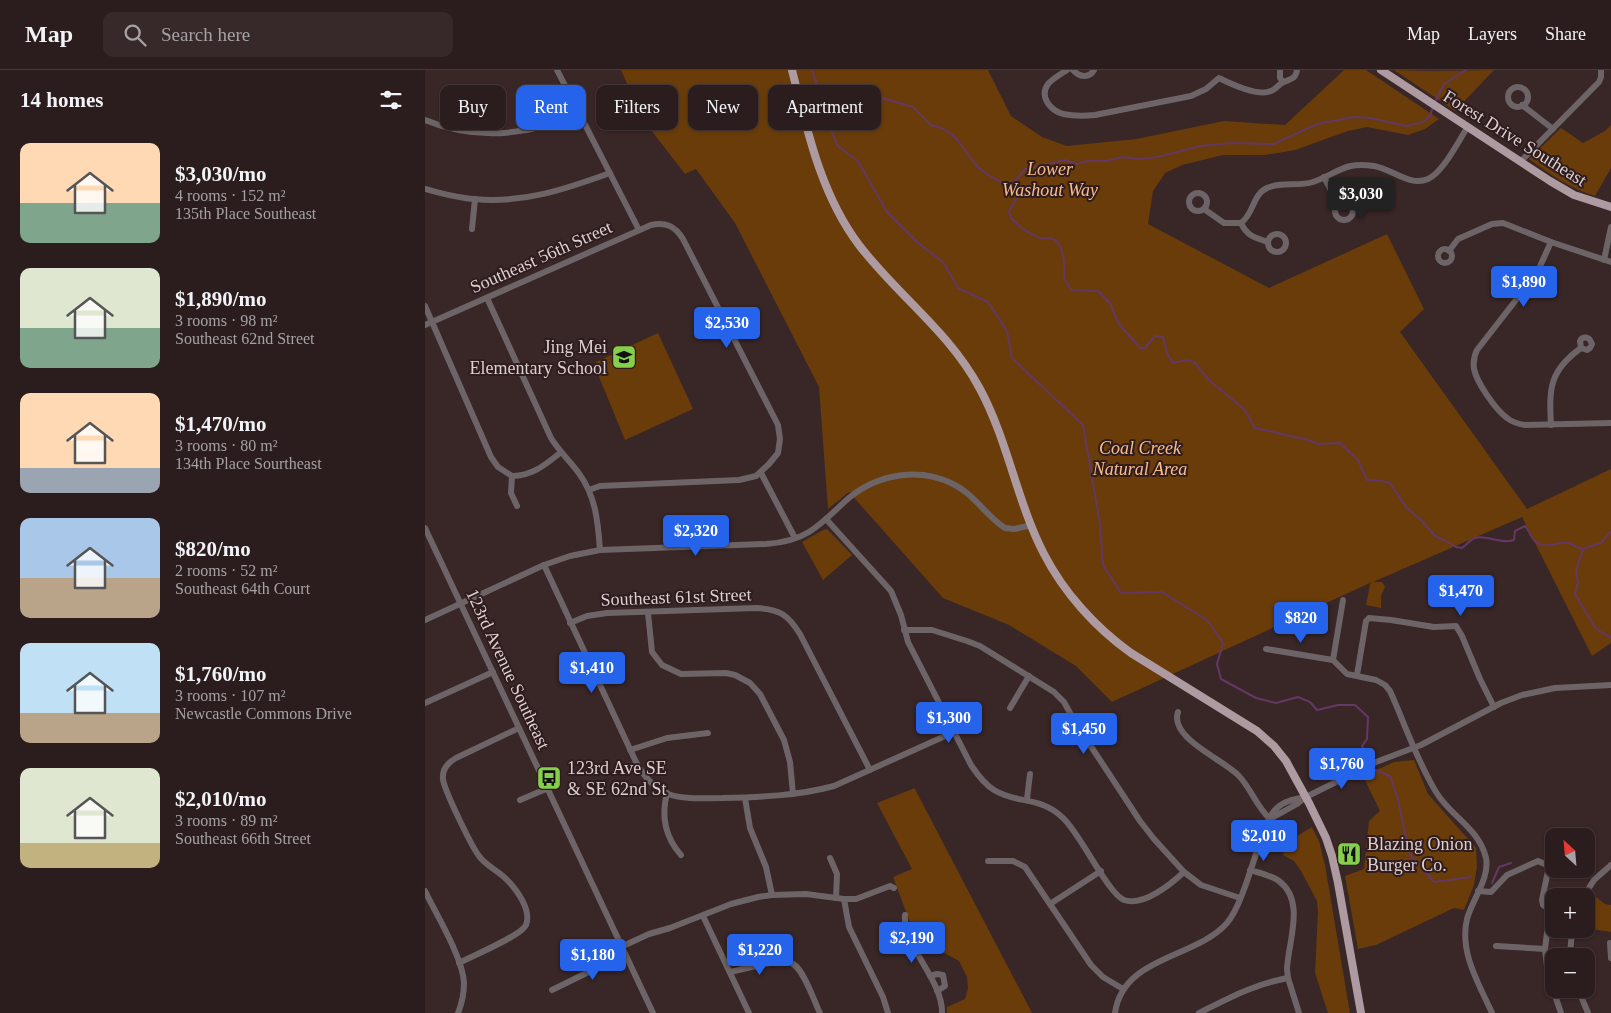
<!DOCTYPE html>
<html lang="en">
<head>
<meta charset="utf-8">
<style>
	body { margin:0; font-family:"Times New Roman",serif; background:#37292a; color:#f1f3f6; height:100vh; display:flex; flex-direction:column; font-size:19px; white-space:nowrap }
	* { box-sizing:border-box; margin:0 }
	p { font-size:16px; color:#a6a1a4 }
	.icon { flex:none; width:28px; height:28px; fill:none; stroke:currentColor; stroke-width:2; stroke-linecap:round; stroke-linejoin:round }
	.map { position:relative; flex:1; overflow:hidden }
	.panel { display:flex; flex-direction:column; background:#2b1c1d; width:425px }
	.panel>* { flex:none }
	.top-card { position:absolute; left:15px; top:15px; width:475px; height:45px; display:flex; gap:10px }
	.needle { width:32px; rotate:334deg }
	.controls { position:absolute; left:1120px; top:758px; display:grid; gap:10px }
	.controls a { display:grid; place-items:center; width:50px; height:50px; border-radius:10px; background:#2b1c1d; box-shadow:0 1px 4px #0004,0 0 0 1px #473a3b; font-size:25px }
	.price { position:absolute; translate:-50% -42px; padding:0 11px; border-radius:5px; background:#2563eb; color:#fff; font-size:16px; line-height:32px; filter:drop-shadow(0 1px 2px #0008) }
	.price::after { content:''; position:absolute; left:50%; top:30px; width:15px; height:11px; margin-left:-8px; background:inherit; clip-path:polygon(0 0,100% 0,50% 100%) }
	.price.on { background:#222; color:#fff }
	ul { padding:0; list-style:none }
	li { display:flex; align-items:center; gap:15px; height:125px; padding:0 20px }
	li span { display:grid; place-items:center; flex:none; width:140px; height:100px; border-radius:10px; color:#555 }
	li>.icon { margin-inline-start:auto }
	span .icon { width:60px; height:60px; fill:#fffc; stroke-width:1 }
	li b { font-size:21px }
	h2 { display:flex; justify-content:space-between; align-items:center; height:60px; padding:0 20px; font-size:21px }
	.chip { padding:0 18px; border-radius:10px; background:#2b1c1d; box-shadow:0 1px 4px #0004,0 0 0 1px #473a3b; font-size:18px; line-height:45px }
	.chip.on { background:#2563eb; color:#fff }
	header { display:flex; align-items:center; gap:30px; box-sizing:border-box; height:70px; padding:0 25px; background:#2b1c1d; border-bottom:1px solid #473a3b }
	header strong { font-size:24px }
	nav { display:flex; gap:28px; margin-inline-start:auto; font-size:18px }
	.search { width:350px; height:45px; background:#37292a; display:flex; align-items:center; gap:12px; box-sizing:border-box; padding:0 18px; border-radius:10px; color:#a6a1a4; font-size:19px }
	main { display:flex; flex:1; min-height:0 }
	.map>svg:first-child { display:block }
</style>
</head>
<body>
<header>
<strong>Map</strong>
<div class="search"><svg class="icon" aria-label="search" viewBox="0 0 24 24"><circle cx="10" cy="10" r="6"/><path d="M15 15l6 6"/></svg>Search here</div>
<nav><a>Map</a><a>Layers</a><a>Share</a></nav>
</header>
<main>
<section class="panel">
<h2>14 homes<svg class="icon" aria-label="filters" viewBox="0 0 24 24"><path d="M4 7h16M4 17h16"/><circle cx="9" cy="7" r="2"/><circle cx="15" cy="17" r="2"/></svg></h2>
<ul>
<li><span style="background:linear-gradient(#ffd9b3 60%,#7fa58c 0)"><svg class="icon" aria-label="home" viewBox="0 0 24 24"><path d="M3 11l9-7 9 7M6 9v11h12V9"/></svg></span><div><b>$3,030/mo</b><p>4 rooms · 152 m²</p><p>135th Place Southeast</p></div></li>
<li><span style="background:linear-gradient(#dfe7d0 60%,#7fa58c 0)"><svg class="icon" aria-label="home" viewBox="0 0 24 24"><path d="M3 11l9-7 9 7M6 9v11h12V9"/></svg></span><div><b>$1,890/mo</b><p>3 rooms · 98 m²</p><p>Southeast 62nd Street</p></div></li>
<li><span style="background:linear-gradient(#ffd9b3 75%,#9aa5b1 0)"><svg class="icon" aria-label="home" viewBox="0 0 24 24"><path d="M3 11l9-7 9 7M6 9v11h12V9"/></svg></span><div><b>$1,470/mo</b><p>3 rooms · 80 m²</p><p>134th Place Sourtheast</p></div></li>
<li><span style="background:linear-gradient(#a9c7e8 60%,#b9a48a 0)"><svg class="icon" aria-label="home" viewBox="0 0 24 24"><path d="M3 11l9-7 9 7M6 9v11h12V9"/></svg></span><div><b>$820/mo</b><p>2 rooms · 52 m²</p><p>Southeast 64th Court</p></div></li>
<li><span style="background:linear-gradient(#bfe0f5 70%,#b9a48a 0)"><svg class="icon" aria-label="home" viewBox="0 0 24 24"><path d="M3 11l9-7 9 7M6 9v11h12V9"/></svg></span><div><b>$1,760/mo</b><p>3 rooms · 107 m²</p><p>Newcastle Commons Drive</p></div></li>
<li><span style="background:linear-gradient(#dfe7d0 75%,#c2b280 0)"><svg class="icon" aria-label="home" viewBox="0 0 24 24"><path d="M3 11l9-7 9 7M6 9v11h12V9"/></svg></span><div><b>$2,010/mo</b><p>3 rooms · 89 m²</p><p>Southeast 66th Street</p></div></li>
</ul>
</section>
<div class="map">
<svg width="1186" height="943" viewBox="0 0 1186 943">
	<rect width="100%" height="100%" fill="#392627"/>
	<g fill="#693c0a">
		<polygon points="196,0 563,0 586,46 617,67 642,76 711,69 799,51 860,55 919,0 941,0 1014,49 1000,59 983,65 942,57 923,61 870,80 840,85 798,85 757,95 740,103 728,121 723,154 844,218 962,164 999,239 975,262 1102,439 1186,399 1186,573 1167,586 1097,447 948,512 957,512 960,517 956,526 956,538 941,535 945,514 947,512 687,632 651,596 584,555 518,528 424,422 403,439 394,317 310,153 271,99 260,104 219,51"/>
		<polygon points="969,0 1005,1 1069,0 1030,41"/>
		<path d="M1186,55V98L1170,126C1144,118 1126,105 1104,89L1136,58L1158,73L1180,61Z"/>
		<polygon points="233,263 268,339 200,370 170,297 171,292"/>
		<polygon points="402,459 427,485 398,510 377,472 398,460"/>
		<polygon points="989,690 1003,724 1051,778 1052,797 1049,815 1039,840 1029,838 951,875 933,879 920,806 939,799 944,751 955,741 938,706 969,692"/>
		<polygon points="490,718 490,719 607,943 522,943 522,937 540,929 543,919 542,907 534,891 514,880 505,868 492,871 468,807 487,799 452,733"/>
		<polygon points="887,757 894,771 900,795 925,943 903,943 890,903 893,841 892,831 876,801 869,791 858,785 864,771"/>
		<polygon points="1166,827 1171,827 1180,834 1186,835 1186,862 1161,858 1161,837"/>
	</g>
	<path fill="#643864" d="M424,19C437,21 450,20 458,32L456,39C438,46 435,39 423,26Z"/>
	<g fill="none" stroke-linecap="round" stroke-linejoin="round">
		<g stroke="#643864" stroke-width="2">
			<polyline points="387,0 395,24 424,26"/>
			<polyline points="395,24 400,45 413,76 433,91 462,142 493,173 518,192 533,218 563,232 582,261 587,288 658,355 675,454 678,495 696,523 737,522 782,550 798,573 792,594 796,609 831,628 851,633 873,627 885,632 892,640 913,635 930,635 943,647 942,669 937,676 948,699 965,706 973,729 984,783 1009,812 1046,807"/>
			<path d="M454,27L488,37L507,56C528,56 540,82 552,96C561,105 581,115 592,121L594,125L584,141L585,147C593,156 602,163 613,167C618,170 624,167 628,169C640,174 640,199 639,209L647,220L673,221L685,233L694,254L715,278H720L730,266L738,267L742,283L748,293L762,290L769,292L783,309L820,340L830,358L883,370L893,374L915,373L933,390L942,410L957,411L965,413L981,437L997,451L1010,466L1019,470L1031,477L1037,478C1041,475 1045,470 1050,468C1061,464 1075,475 1089,470L1090,461L1100,456C1105,461 1105,468 1111,472C1122,480 1132,471 1143,473C1148,474 1153,478 1158,479L1176,473L1186,461"/>
			<polyline points="1010,32 1019,14 1041,0"/>
			<polyline points="583,116 591,110 600,99 640,90 652,94 663,91 681,91 699,87 714,89 733,87 775,76 807,73 849,74 892,54 928,47 945,48 981,56 998,52 1005,46 1008,37"/>
			<polyline points="1158,479 1151,500 1153,513 1150,524 1171,559 1186,568"/>
			<polyline points="1067,813 1074,797 1086,793"/>
		</g>
		<g stroke="#6d6467" stroke-width="6">
			<polyline points="132,0 214,160"/>
			<path d="M642,0C636,4 628,8 623,14C614,27 625,40 638,44C648,46 659,46 670,45L766,26L781,19L794,8C806,14 833,27 846,21C851,19 855,13 859,12C865,9 871,9 872,0"/>
			<path d="M648,0C654,7 664,9 669,0"/>
			<polyline points="855,0 855,8 858,12"/>
			<circle cx="1093" cy="27" r="10"/>
			<polyline points="1097,35 1128,59"/>
			<path d="M0,50C51,71 105,65 155,44"/>
			<polyline points="1096,91 1174,12 1176,7 1176,0"/>
			<polyline points="899,107 913,134"/>
			<path d="M0,119C16,123 33,128 49,129C97,134 141,119 185,103"/>
			<circle cx="773" cy="132" r="9"/>
			<circle cx="919" cy="141" r="9"/>
			<path d="M779,139L799,153H816C822,166 830,168 843,172"/>
			<path d="M816,153C829,144 827,125 842,118C857,111 873,117 888,112C912,104 919,91 949,96C967,99 985,117 1003,109C1018,102 1033,72 1042,58"/>
			<polyline points="47,159 50,129"/>
			<circle cx="852" cy="173" r="9"/>
			<path d="M1126,172L1112,203L1052,280C1049,286 1048,292 1049,299C1052,313 1070,339 1082,348C1087,352 1093,354 1100,355L1186,353"/>
			<circle cx="1020" cy="186" r="7"/>
			<polyline points="1024,181 1033,169 1067,154 1078,153 1126,172 1186,192"/>
			<polyline points="1179,190 1186,157"/>
			<path d="M62,228L126,368C134,381 144,390 153,402C171,426 173,452 175,480"/>
			<polyline points="0,236 66,387 73,397 87,406 86,423 92,436"/>
			<path d="M0,255L226,155C241,152 250,156 258,169L353,355L355,369L353,383L344,394L331,406L314,410L175,416L164,420"/>
			<path d="M1126,355C1124,319 1124,301 1156,278L1162,280L1165,278L1167,274L1165,270C1162,266 1157,267 1155,271L1156,278"/>
			<polyline points="336,403 370,468"/>
			<path d="M87,406C107,406 120,395 135,383"/>
			<path d="M401,449L466,521L476,545L483,572L546,695C552,704 559,714 569,720C591,734 616,726 638,748C655,763 683,824 699,830C718,837 746,814 759,802"/>
			<polyline points="0,458 228,943"/>
			<path d="M119,495L211,692C218,705 229,718 243,724C260,730 280,728 297,728C335,727 372,726 409,716L529,662"/>
			<path d="M918,530L908,590L922,604L951,610L960,615L965,621C980,654 992,691 1011,722C1025,746 1054,758 1061,788C1065,808 1047,830 1042,849C1034,882 1054,914 1067,943"/>
			<polyline points="223,543 227,582 237,595 256,604 301,603 310,605 325,613 335,624 359,670 365,692 368,724"/>
			<path d="M0,550L119,495L145,486L175,480L341,474C356,473 371,470 384,462C400,452 411,439 425,427C454,404 494,397 528,414C549,424 561,446 580,458L589,459L607,455"/>
			<path d="M145,553L162,546L182,543L331,538C355,539 363,545 375,564L445,700"/>
			<polyline points="479,560 507,560 542,571 555,576 629,622 639,632 650,652 715,751 729,769 759,802 776,815 815,828"/>
			<polyline points="841,579 908,590"/>
			<polyline points="932,605 941,551 944,548 966,550 1009,557 1031,556 1037,566 1055,609 1069,637"/>
			<polyline points="0,633 68,602"/>
			<polyline points="585,638 604,606"/>
			<path d="M753,642C744,668 799,690 813,705C826,718 831,736 845,749"/>
			<polyline points="205,680 242,668 283,663"/>
			<path d="M242,723C236,746 240,767 256,785"/>
			<polyline points="320,728 325,758 341,797 347,825"/>
			<polyline points="602,729 605,704"/>
			<polyline points="95,730 121,719"/>
			<polyline points="845,749 872,734 881,727 951,692 996,675 1076,633 1097,625 1130,618 1186,615"/>
			<polyline points="405,788 412,804 411,828"/>
			<polyline points="1129,790 1124,796 1117,830 1118,835 1124,839 1129,838"/>
			<polyline points="563,791 588,791 600,797 666,895 678,907 698,919"/>
			<path d="M825,800C834,803 846,805 854,811C881,831 863,872 862,899L863,908L874,943"/>
			<path d="M0,821C11,844 38,888 39,913C39,924 37,933 33,943"/>
			<polyline points="1053,821 1066,822 1082,805 1113,791 1124,796"/>
			<polyline points="1159,826 1169,810 1186,795"/>
			<polyline points="419,829 424,857 458,927 463,943"/>
			<polyline points="625,834 676,801"/>
			<path d="M480,845C477,875 518,910 517,943"/>
			<polyline points="278,846 324,943"/>
			<polyline points="1124,846 1120,879 1123,905 1136,943"/>
			<polyline points="1185,873 1186,888"/>
			<polyline points="1071,876 1120,879"/>
			<polyline points="196,877 224,864 245,858 306,834 333,827 347,825 381,824 419,829 431,829 465,816 469,818"/>
			<polyline points="1145,886 1147,859"/>
			<path d="M34,893C47,886 96,866 101,855C107,840 91,818 80,808C72,800 61,796 54,786C47,777 19,720 18,709C17,699 22,693 31,688L94,658"/>
			<path d="M305,902L349,892C355,891 362,890 368,894C379,900 389,931 395,943"/>
			<polyline points="505,906 512,904 518,905 520,916 512,921"/>
			<polyline points="1153,919 1163,943"/>
			<polyline points="127,920 200,884"/>
			<path d="M690,943C698,886 770,889 802,853C816,837 828,791 836,769C840,759 844,745 852,738C859,731 870,729 880,727"/>
			<path d="M774,943C804,928 829,914 863,908"/>
		</g>
		<g stroke="#ae9ba2" stroke-width="8">
			<path d="M367,0C382,60 396,125 434,175C473,226 524,261 555,319C583,371 592,432 619,484C639,523 671,558 706,583L832,661L849,676L861,691L884,733L901,768L907,786L913,813L936,943"/>
			<polyline points="956,0 1125,111 1149,125 1186,137"/>
		</g>
	</g>
	<defs>
		<symbol id="school-square" viewBox="-11 -11 22 22"><rect x="-9" y="-9" width="18" height="18" rx="4" fill="#86cf4b" stroke="#2f1c1e"/><path d="M0-5L7-2L0 1L-7-2ZM-4 1L0 2.5L4 1V4Q0 6-4 4Z" fill="#111"/></symbol>
		<symbol id="bus-square" viewBox="-11 -11 22 22"><rect x="-9" y="-9" width="18" height="18" rx="4" fill="#86cf4b" stroke="#2f1c1e"/><path d="M-5-6H5V4H4V6H2V4H-2V6H-4V4H-5ZM-3.5-4V0h7V-4ZM-3.5 1.2v1.5H-2V1.2ZM2 1.2v1.5H3.5V1.2Z" fill="#111"/></symbol>
		<symbol id="restaurant-square" viewBox="-11 -11 22 22"><rect x="-9" y="-9" width="18" height="18" rx="4" fill="#86cf4b" stroke="#2f1c1e"/><path d="M-5-6h1v4h1v-4h1v4h1v-4h1v5L-1.5 .5V6h-2V.5L-5-1ZM5-6V6H3V1.5H1.5Q1.5-4 5-6Z" fill="#111"/></symbol>
	</defs>
	<g fill-rule="evenodd">
		<use href="#school-square" x="185" y="273" width="28" height="28"/>
		<use href="#bus-square" x="110" y="694" width="28" height="28"/>
		<use href="#restaurant-square" x="910" y="770" width="28" height="28"/>
	</g>
	<g text-anchor="middle" dominant-baseline="central" stroke-width="4" stroke-linejoin="round" paint-order="stroke">
		<g font-size="18" fill="#dccfcf" stroke="#2f1c1e">
			<text transform="translate(1090 68) rotate(32)">Forest Drive Southeast</text>
			<text transform="translate(116 187) rotate(-24)">Southeast 56th Street</text>
			<text transform="translate(251 527) rotate(-2)">Southeast 61st Street</text>
			<text transform="translate(83 599) rotate(65)">123rd Avenue Southeast</text>
		</g>
		<g font-size="18" font-style="italic" fill="#f9be8a" stroke="#2f1c1e">
			<text x="625" y="99">Lower<tspan x="625" dy="21">Washout Way</tspan></text>
			<text x="715" y="378">Coal Creek<tspan x="715" dy="21">Natural Area</tspan></text>
		</g>
		<g font-size="18" fill="#dccfcf" stroke="#2f1c1e" text-anchor="start">
			<text x="182" y="277" text-anchor="end">Jing Mei<tspan x="182" dy="21">Elementary School</tspan></text>
			<text x="142" y="698">123rd Ave SE<tspan x="142" dy="21">&amp; SE 62nd St</tspan></text>
			<text x="942" y="774">Blazing Onion<tspan x="942" dy="21">Burger Co.</tspan></text>
		</g>
	</g>
</svg>
<div class="controls">
<a><svg class="needle" viewBox="-14 -14 28 28"><path d="M0-13l5 13h-10z" fill="#e53935"/><path d="M0 13l5-13h-10z" fill="#a6a1a4"/></svg></a>
<a>+</a>
<a>−</a>
</div>
<b class="price on" style="left:936px;top:150px">$3,030</b>
<b class="price" style="left:1099px;top:238px">$1,890</b>
<b class="price" style="left:302px;top:279px">$2,530</b>
<b class="price" style="left:271px;top:487px">$2,320</b>
<b class="price" style="left:1036px;top:547px">$1,470</b>
<b class="price" style="left:876px;top:574px">$820</b>
<b class="price" style="left:167px;top:624px">$1,410</b>
<b class="price" style="left:524px;top:674px">$1,300</b>
<b class="price" style="left:659px;top:685px">$1,450</b>
<b class="price" style="left:917px;top:720px">$1,760</b>
<b class="price" style="left:839px;top:792px">$2,010</b>
<b class="price" style="left:487px;top:894px">$2,190</b>
<b class="price" style="left:335px;top:906px">$1,220</b>
<b class="price" style="left:168px;top:911px">$1,180</b>
<div class="top-card">
<a class="chip">Buy</a>
<a class="chip on">Rent</a>
<a class="chip">Filters</a>
<a class="chip">New</a>
<a class="chip">Apartment</a>
</div>
</div>
</main>
</body>
</html>
